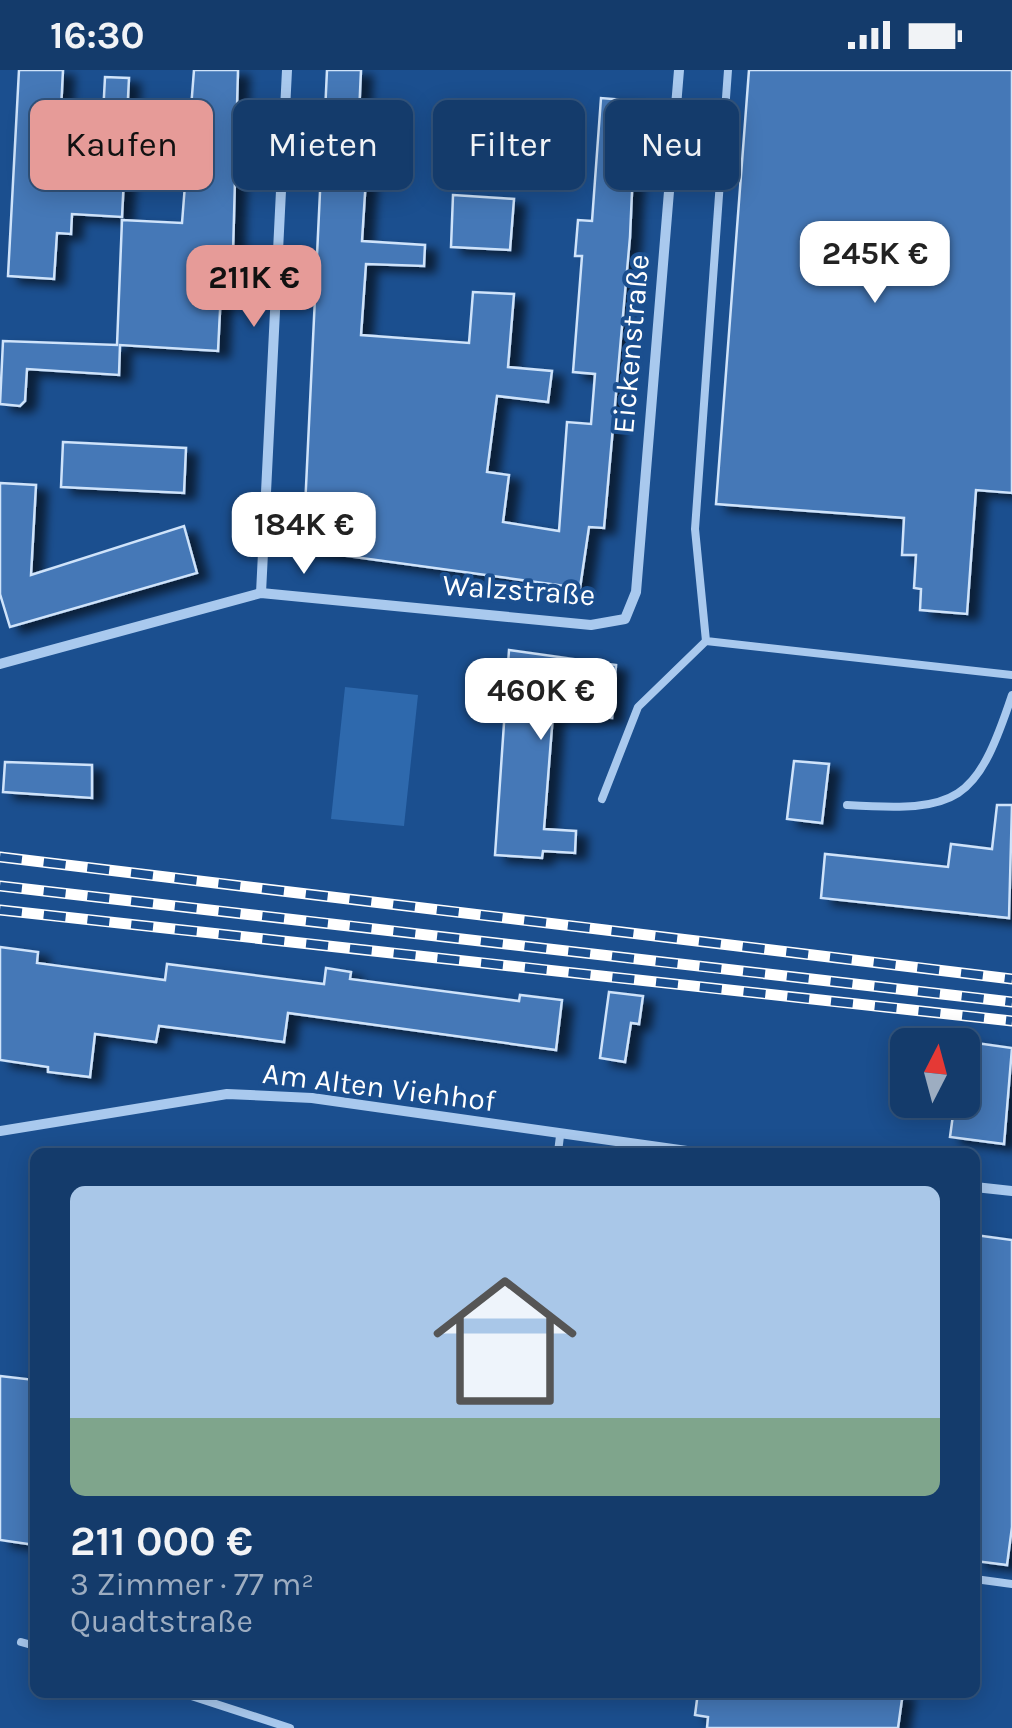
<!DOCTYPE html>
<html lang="de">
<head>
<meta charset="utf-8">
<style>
	body { margin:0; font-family:Karla,sans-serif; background:#214673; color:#f1f3f6; height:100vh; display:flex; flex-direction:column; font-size:38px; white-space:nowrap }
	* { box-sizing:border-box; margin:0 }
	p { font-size:32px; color:#9dadc1 }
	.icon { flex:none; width:55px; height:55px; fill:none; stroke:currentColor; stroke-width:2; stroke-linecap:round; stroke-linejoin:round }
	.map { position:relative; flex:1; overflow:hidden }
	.sheet { position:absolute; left:30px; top:1078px; width:950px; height:550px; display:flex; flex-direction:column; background:#143b6b; border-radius:15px; box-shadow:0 5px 25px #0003,0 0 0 2px #33557e }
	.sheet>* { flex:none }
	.top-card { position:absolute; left:30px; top:30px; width:952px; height:90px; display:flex; gap:20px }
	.needle { width:65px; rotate:6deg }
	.buttons { position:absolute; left:890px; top:958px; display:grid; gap:20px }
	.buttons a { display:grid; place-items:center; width:90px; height:90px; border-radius:15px; background:#143b6b; box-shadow:0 5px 25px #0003,0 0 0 2px #33557e; font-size:50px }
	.price { position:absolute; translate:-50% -85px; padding:0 22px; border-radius:20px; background:#fff; color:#222; font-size:32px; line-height:65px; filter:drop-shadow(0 2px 5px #0008) }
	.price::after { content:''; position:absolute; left:50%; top:60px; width:30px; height:22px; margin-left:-15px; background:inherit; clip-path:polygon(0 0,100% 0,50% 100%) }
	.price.current { background:#e69b98; color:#111 }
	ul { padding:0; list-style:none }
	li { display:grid; align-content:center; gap:20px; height:530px; padding:0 40px }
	li span { display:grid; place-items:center; height:310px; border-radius:15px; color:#555 }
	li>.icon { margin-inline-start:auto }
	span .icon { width:180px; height:180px; fill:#fffc; stroke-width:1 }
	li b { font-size:42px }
	.tag { padding:0 35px; border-radius:15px; background:#143b6b; box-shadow:0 5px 25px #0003,0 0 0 2px #33557e; font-size:35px; line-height:90px }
	.tag.current { background:#e69b98; color:#111 }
	.status { display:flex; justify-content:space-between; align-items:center; height:70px; padding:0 50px; background:#143b6b; direction:ltr }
	.status svg { height:28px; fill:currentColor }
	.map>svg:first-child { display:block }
</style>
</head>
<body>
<div class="status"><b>16:30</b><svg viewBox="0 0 49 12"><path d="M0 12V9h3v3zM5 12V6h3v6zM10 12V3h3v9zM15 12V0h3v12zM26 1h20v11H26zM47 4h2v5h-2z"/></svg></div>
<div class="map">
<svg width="1012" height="1658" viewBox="0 0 1012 1658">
	<defs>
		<filter id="shadow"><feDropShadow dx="11" dy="6" stdDeviation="5" flood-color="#0009"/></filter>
	</defs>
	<rect width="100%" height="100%" fill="#1b4f8f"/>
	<polygon fill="#2e69ad" points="345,617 418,625 404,756 331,749"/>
	<g fill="#4478b7" stroke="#cfe3fa" stroke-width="2.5" filter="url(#shadow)">
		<polygon points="19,0 63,0 61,40 103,45 105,7 129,8 122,147 72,144 71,164 57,163 54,209 8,206"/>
		<polygon points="194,0 238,0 233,183 229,183 228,201 222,201 218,281 120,275 119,305 27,299 25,331 20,336 0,334 3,271 117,275 122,150 182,153"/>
		<polygon points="327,0 361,0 359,45 366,45 364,76 368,76 362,171 425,175 424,196 366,194 361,265 469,273 473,222 514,224 508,297 552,301 548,332 497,326 487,402 509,405 503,452 559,461 567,352 591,354 595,304 573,302 582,186 575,186 578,150 592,151 601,28 636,31 630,167 604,458 589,457 580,518 303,480 321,101 313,91 323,86"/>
		<polygon points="749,0 1012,0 1012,423 976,420 967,544 920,540 921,519 914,518 916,485 902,485 904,448 716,434"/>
		<polygon points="453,125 514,129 510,180 451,177"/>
		<polygon points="63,372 186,378 184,423 61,417"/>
		<polygon points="0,413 36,415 31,505 184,456 197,503 10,557 0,524"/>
		<polygon points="509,580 616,595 612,648 553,644 544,759 576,761 575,783 543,781 542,788 495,785"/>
		<polygon points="794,691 829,694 822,753 787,749"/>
		<polygon points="5,692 92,695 92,728 3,722"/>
		<polygon points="997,735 1012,735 1009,848 821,828 825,784 948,797 951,774 992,779"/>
		<polygon points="0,877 38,882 37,893 165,910 167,894 324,914 326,898 351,902 350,909 519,931 520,925 562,930 556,980 288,943 284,972 159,956 156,972 95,964 90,1007 48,1002 48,997 0,990"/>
		<polygon points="609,922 643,926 639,954 631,953 625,992 600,988"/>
		<polygon points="962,971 1012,978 1004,1074 950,1067 955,1030 962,1030"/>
		<polygon points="975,1165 1012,1170 1012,1457 1007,1495 975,1491"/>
		<polygon points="0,1306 35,1310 35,1475 0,1470"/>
		<polygon points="698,1622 903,1622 898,1658 707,1658 708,1647 695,1645"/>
	</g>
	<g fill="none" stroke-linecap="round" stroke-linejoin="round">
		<g stroke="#a9c9ee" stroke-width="8">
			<polyline points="728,0 695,459 706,571 1012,605"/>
			<polyline points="602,729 638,637 706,571"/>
			<path d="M847,735C959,742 976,733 1012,625"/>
			<polyline points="558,1082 560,1066"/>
			<polyline points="975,1509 1012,1514"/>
			<polyline points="21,1572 35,1576"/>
			<polyline points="179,1622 290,1658"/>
		</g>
		<g stroke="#a9c9ee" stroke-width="10">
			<polyline points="261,523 287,0"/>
			<polyline points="0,594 261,523 591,555 625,549 636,522 679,0"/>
			<polyline points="0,1061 227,1024 312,1028 694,1082"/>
			<polyline points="975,1117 1012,1121"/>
		</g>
		<defs>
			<g id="rail">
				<polyline points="0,787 1012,909"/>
				<polyline points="0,816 1012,932"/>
				<polyline points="0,840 1012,951"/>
			</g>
		</defs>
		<use href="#rail" stroke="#fff" stroke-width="11"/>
		<use href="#rail" stroke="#1b4f8f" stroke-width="8" stroke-dasharray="22" stroke-linecap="butt"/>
	</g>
	<g text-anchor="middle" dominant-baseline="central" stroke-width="8" stroke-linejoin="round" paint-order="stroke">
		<g font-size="30" fill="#fff" stroke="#1b4f8f">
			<text transform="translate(631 274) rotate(-85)">Eickenstraße</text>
			<text transform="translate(519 520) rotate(4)">Walzstraße</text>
			<text transform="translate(379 1017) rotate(7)">Am Alten Viehhof</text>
		</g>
	</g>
</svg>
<div class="buttons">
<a><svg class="needle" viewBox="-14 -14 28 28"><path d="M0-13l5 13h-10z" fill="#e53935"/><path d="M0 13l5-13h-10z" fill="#9dadc1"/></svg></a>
</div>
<b class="price" style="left:875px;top:236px">245K €</b>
<b class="price current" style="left:254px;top:260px">211K €</b>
<b class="price" style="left:304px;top:507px">184K €</b>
<b class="price" style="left:541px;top:673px">460K €</b>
<div class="top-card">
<a class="tag current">Kaufen</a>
<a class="tag">Mieten</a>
<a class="tag">Filter</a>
<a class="tag">Neu</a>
</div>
<section class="sheet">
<ul>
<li><span style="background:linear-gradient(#a9c7e8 75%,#7fa58c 0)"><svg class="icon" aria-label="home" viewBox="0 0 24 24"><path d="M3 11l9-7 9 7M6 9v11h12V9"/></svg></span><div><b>211 000 €</b><p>3 Zimmer · 77 m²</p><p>Quadtstraße</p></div></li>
</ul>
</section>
</div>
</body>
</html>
